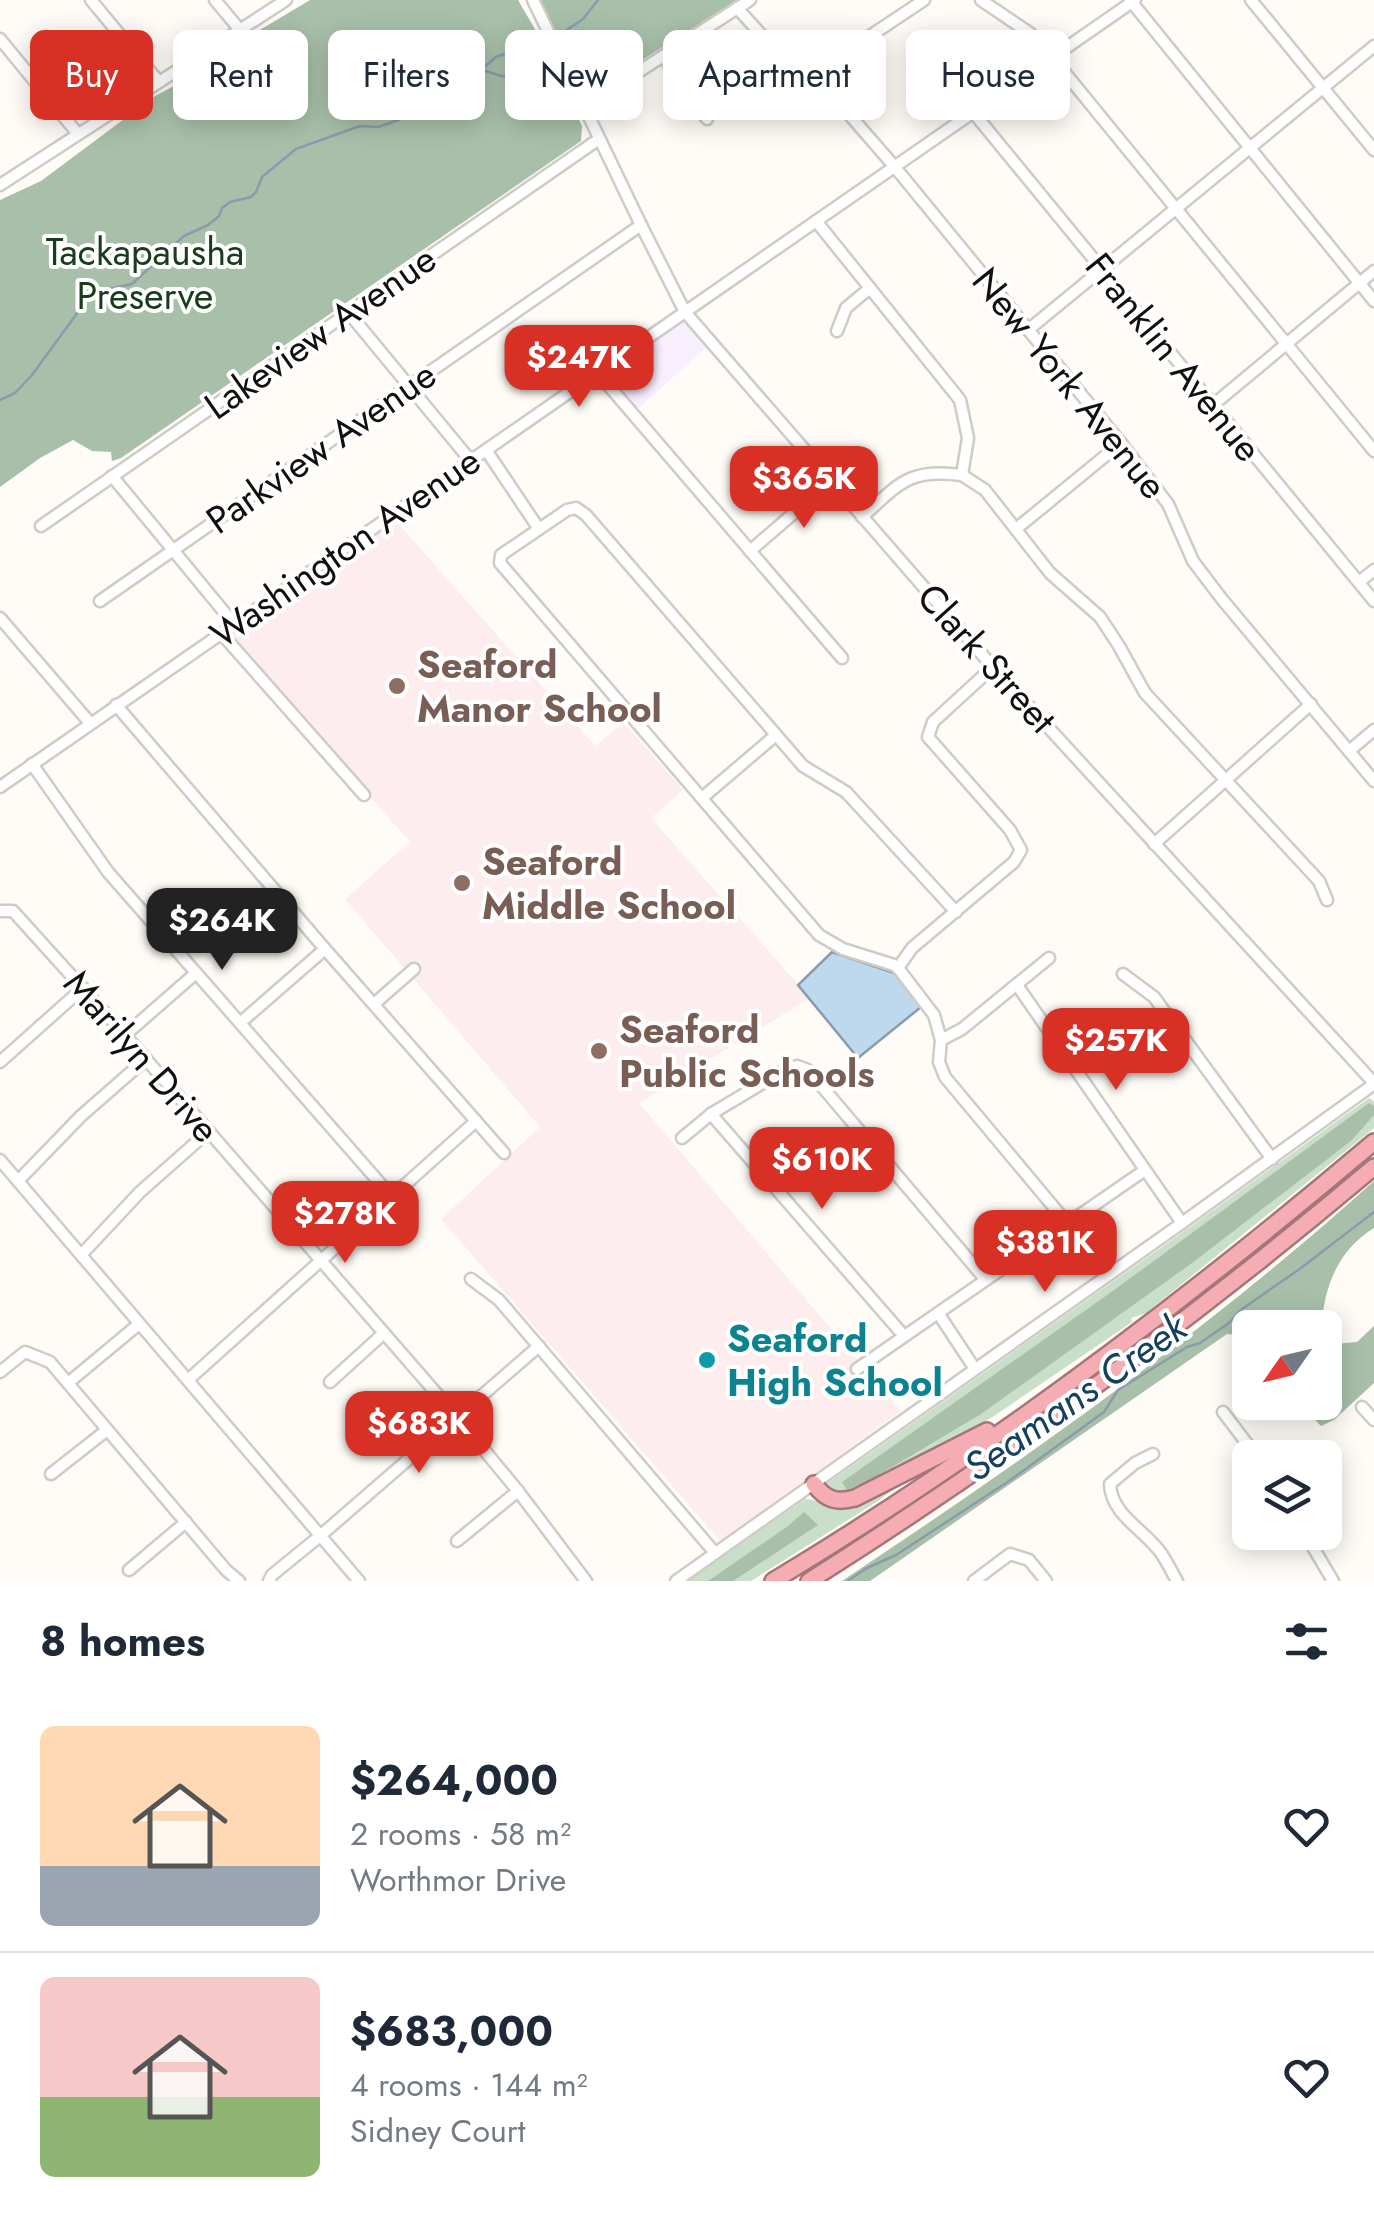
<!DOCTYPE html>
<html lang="en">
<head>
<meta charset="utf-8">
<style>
	body { margin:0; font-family:Jost,sans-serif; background:#f6f6f7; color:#1f2937; height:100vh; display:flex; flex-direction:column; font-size:38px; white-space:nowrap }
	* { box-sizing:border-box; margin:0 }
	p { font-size:32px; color:#747a83 }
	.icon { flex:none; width:55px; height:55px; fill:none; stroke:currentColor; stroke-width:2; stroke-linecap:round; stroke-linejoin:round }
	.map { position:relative; height:1581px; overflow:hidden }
	.side { display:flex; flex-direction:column; background:#fff; flex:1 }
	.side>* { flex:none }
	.top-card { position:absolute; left:30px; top:30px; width:1315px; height:90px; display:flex; gap:20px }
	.needle { width:65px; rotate:236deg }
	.buttons { position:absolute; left:1232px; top:1310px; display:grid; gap:20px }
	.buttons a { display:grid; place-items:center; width:110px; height:110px; border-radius:15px; background:#fff; box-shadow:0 5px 25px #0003; font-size:50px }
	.price { position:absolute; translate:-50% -85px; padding:0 22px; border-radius:20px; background:#d93025; color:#fff; font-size:32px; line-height:65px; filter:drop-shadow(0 2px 5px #0008) }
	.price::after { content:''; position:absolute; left:50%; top:60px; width:30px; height:22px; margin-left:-15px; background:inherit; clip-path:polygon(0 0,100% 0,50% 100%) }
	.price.on { background:#222; color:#fff }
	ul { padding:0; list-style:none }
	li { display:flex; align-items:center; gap:30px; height:250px; padding:0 40px }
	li+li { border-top:2px solid #e0e1e3 }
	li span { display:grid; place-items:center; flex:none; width:280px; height:200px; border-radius:15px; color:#555 }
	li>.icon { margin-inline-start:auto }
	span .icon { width:120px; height:120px; fill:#fffc; stroke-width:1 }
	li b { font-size:42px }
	h2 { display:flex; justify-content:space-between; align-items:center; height:120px; padding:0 40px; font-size:42px }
	.chip { padding:0 35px; border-radius:15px; background:#fff; box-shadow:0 5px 25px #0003; font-size:35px; line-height:90px }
	.chip.on { background:#d93025; color:#fff }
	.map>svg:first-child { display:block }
</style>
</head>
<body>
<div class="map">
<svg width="1374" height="1581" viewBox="0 0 1374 1581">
	<rect width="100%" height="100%" fill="#fffbf6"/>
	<polygon fill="#f7eefe" points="685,314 710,344 634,412 600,372"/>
	<polygon fill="#feedee" points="396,521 595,746 624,723 683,790 651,818 810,998 639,1103 901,1411 720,1541 441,1219 540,1127 345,899 410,842 226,634"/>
	<g fill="#c9dfc9">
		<polygon points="1369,1098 1374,1101 1374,1128 1146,1313 1131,1318 1132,1322 994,1416 911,1465 834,1499 825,1485 1169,1242"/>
		<path d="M906,1477L903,1482L878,1501L751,1581H688L805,1499C816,1499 825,1506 836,1506C856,1506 887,1486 906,1477Z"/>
	</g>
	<g fill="#a8c0a9">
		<polygon points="310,0 518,0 539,36 582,126 581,141 121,458 112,461 111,452 92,451 73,440 40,458 0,487 0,200 41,181 155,96 187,79 253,34"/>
		<polygon points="540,0 737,0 590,93 584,91"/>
		<polygon points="1369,1103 1374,1106 1374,1115 1351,1141 1192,1263 981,1414 872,1479 847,1490 842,1482 1117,1288"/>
		<path d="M1374,1181V1228C1337,1251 1325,1286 1321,1327L1250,1328V1347L1239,1335L1227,1334L870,1581H842C1027,1458 1209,1330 1374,1181Z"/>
		<polygon points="1374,1326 1374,1383 1334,1420 1321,1426 1298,1403 1325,1402 1325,1337 1334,1344 1357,1342"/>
		<polygon points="804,1512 818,1525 733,1581 708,1581 788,1526"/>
	</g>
	<polygon fill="#bed8ee" stroke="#8a9cab" stroke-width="2.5" points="832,952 894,973 921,1007 858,1058 798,985"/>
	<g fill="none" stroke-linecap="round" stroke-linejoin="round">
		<g stroke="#8a9cab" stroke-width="2.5">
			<polyline points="558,36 583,19 598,0"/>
			<polyline points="482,70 518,81"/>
			<polyline points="545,86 559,81"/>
			<polyline points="0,400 15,393 32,375 86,301 104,290 132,284 184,236 208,225 219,216 222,208 230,202 251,197 256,192 262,177 296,149 360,126 378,127 401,119 468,81 496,57 545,41"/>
			<polyline points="848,1581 865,1569 896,1555 1009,1481 1104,1412 1118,1390 1187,1347 1200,1343 1229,1323 1242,1309 1301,1268 1374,1212"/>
		</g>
		<defs>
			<g id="minor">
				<polyline points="91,0 159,82"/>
				<polyline points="215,0 240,30"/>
				<polyline points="533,0 641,225 685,312 993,667 1374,1083"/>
				<polyline points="981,0 1031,34 1052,57 1374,451"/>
				<polyline points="1130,0 1374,301"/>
				<polyline points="1251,0 1374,150"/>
				<polyline points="737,8 766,40 821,82 894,166 1121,443 1168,504 1193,561 1221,598 1374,781"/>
				<polyline points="0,39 78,134"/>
				<polyline points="663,56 707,119"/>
				<polyline points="821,82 864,40 924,0"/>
				<polyline points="584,107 750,0"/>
				<polyline points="973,112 1374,601"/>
				<polyline points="0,185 286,0"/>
				<polyline points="816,221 960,400 968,438 962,475 985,490 1050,573 1100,617 1119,646 1145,693 1319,881 1327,900"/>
				<polyline points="348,312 470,460"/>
				<polyline points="1028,330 1374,46"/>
				<polyline points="837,331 846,308 870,288"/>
				<polyline points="597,372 842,658"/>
				<polyline points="1213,405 1374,271"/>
				<polyline points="486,450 539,529"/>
				<polyline points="112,476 234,624"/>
				<path d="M862,517C900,483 909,468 962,475"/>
				<polyline points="41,526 599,139"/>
				<polyline points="1016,529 1121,443"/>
				<polyline points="750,551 831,481"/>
				<polyline points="1359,582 1374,570"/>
				<polyline points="100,601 641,225"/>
				<polyline points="0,618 90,723"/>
				<polyline points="221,633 364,795"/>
				<polyline points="116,705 325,949 504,1153"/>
				<polyline points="1349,751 1374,730"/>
				<polyline points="32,764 108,872 392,1197"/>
				<path d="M0,787C378,525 757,262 1135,0"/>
				<polyline points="702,798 776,735"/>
				<polyline points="1154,844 1311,704"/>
				<polyline points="0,911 13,911 125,1035 457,1417 518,1491 586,1581"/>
				<polyline points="956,912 846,792 803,766 586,515 576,508 567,510 501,555 500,563 819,935 843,949 894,965 898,968 934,1015 941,1040 939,1062 945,1077 1067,1223"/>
				<polyline points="898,968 912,948 1014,862 1021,850 1010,830 928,737 933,722 993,667"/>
				<polyline points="1123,974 1154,997 1272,1159"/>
				<polyline points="1017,985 1182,1223"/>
				<polyline points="374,1004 414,969"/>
				<polyline points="240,1023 325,949"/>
				<polyline points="125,1035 196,973"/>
				<polyline points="941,1040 962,1029 1049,958"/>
				<polyline points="0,1062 83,988"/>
				<polyline points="711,1114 904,1336"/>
				<polyline points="682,1138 711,1114 786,1069 797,1066 808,1070 985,1279"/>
				<polyline points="0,1160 359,1581"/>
				<polyline points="18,1181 81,1116 146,1059"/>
				<polyline points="82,1254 140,1192 209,1131"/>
				<polyline points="471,1279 499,1300 715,1553"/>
				<polyline points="938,1313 975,1369"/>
				<polyline points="857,1369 1145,1170"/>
				<polyline points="0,1372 25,1352 50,1362 226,1570 239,1581"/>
				<polyline points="188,1380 476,1121"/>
				<polyline points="330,1382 384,1333"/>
				<polyline points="68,1383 139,1324"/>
				<polyline points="1362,1407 1374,1420"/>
				<polyline points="1223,1412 1258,1458"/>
				<path d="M1153,1454L1135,1463L1110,1484C1111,1515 1145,1530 1161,1553C1167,1562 1172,1572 1177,1581"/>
				<polyline points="51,1474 107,1430"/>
				<polyline points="1304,1532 1333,1581"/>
				<polyline points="457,1541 518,1491"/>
				<polyline points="129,1570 186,1522"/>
				<polyline points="269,1581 272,1575 320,1536 539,1346"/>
				<polyline points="676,1581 1182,1223 1374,1084"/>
				<polyline points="974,1581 1010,1554 1029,1560 1046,1581"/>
			</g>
			<g id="highway">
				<path d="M814,1484C826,1500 836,1503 855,1498L987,1431"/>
				<path d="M773,1581C986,1453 1185,1302 1374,1142"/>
				<path d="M809,1581C1007,1456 1195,1318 1374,1167"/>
			</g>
		</defs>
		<use href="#minor" stroke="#cfccc7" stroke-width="15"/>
		<use href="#highway" stroke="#a57679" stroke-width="20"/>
		<use href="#minor" stroke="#fff" stroke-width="10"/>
		<use href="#highway" stroke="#f5adb3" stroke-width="15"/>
	</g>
	<g fill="#8d6e63" stroke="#fff" stroke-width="4">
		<circle cx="397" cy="686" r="10"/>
		<circle cx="462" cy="883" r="10"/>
		<circle cx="599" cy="1051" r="10"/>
	</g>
	<circle fill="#0f9aa8" stroke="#fff" stroke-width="4" cx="707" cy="1360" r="10"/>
	<g text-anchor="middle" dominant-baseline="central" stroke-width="8" stroke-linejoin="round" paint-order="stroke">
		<g font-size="38" fill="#173d1c" stroke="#fff">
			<text x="145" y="251">Tackapausha<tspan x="145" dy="44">Preserve</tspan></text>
		</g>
		<g font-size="38" fill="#11100e" stroke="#fff">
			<text transform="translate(320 332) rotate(-35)">Lakeview Avenue</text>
			<text transform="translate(1174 357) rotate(51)">Franklin Avenue</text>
			<text transform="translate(1070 383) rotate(51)">New York Avenue</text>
			<text transform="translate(321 447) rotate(-35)">Parkview Avenue</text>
			<text transform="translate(345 547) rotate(-35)">Washington Avenue</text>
			<text transform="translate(987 658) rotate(48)">Clark Street</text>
			<text transform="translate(142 1056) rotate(49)">Marilyn Drive</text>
		</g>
		<g font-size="38" font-weight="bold" fill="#785e54" stroke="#fff" text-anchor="start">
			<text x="417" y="664">Seaford<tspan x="417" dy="44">Manor School</tspan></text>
			<text x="482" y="861">Seaford<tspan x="482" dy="44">Middle School</tspan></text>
			<text x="619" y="1029">Seaford<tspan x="619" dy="44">Public Schools</tspan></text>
		</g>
		<g font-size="38" font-weight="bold" fill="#0d838f" stroke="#fff" text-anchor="start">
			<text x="727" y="1338">Seaford<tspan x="727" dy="44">High School</tspan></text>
		</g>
		<g font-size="40" font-style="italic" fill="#16405f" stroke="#fff">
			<text transform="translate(1075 1397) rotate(-35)">Seamans Creek</text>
		</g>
	</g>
</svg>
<div class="buttons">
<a><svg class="needle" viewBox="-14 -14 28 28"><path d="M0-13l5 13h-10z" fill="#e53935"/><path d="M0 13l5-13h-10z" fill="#747a83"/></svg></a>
<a><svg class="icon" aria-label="layers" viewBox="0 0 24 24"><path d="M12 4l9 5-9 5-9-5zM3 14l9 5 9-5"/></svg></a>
</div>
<b class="price" style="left:579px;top:410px">$247K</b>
<b class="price" style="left:804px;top:531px">$365K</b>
<b class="price on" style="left:222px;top:973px">$264K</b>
<b class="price" style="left:1116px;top:1093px">$257K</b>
<b class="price" style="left:822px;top:1212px">$610K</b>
<b class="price" style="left:345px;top:1266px">$278K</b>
<b class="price" style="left:1045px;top:1295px">$381K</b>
<b class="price" style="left:419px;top:1476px">$683K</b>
<div class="top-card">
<a class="chip on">Buy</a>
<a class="chip">Rent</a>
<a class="chip">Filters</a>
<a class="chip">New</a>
<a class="chip">Apartment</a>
<a class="chip">House</a>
</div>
</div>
<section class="side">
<h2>8 homes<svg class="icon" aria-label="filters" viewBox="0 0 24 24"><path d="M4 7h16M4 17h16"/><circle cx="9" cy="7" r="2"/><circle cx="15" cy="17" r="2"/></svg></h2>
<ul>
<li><span style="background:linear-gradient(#ffd9b3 70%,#9aa5b1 0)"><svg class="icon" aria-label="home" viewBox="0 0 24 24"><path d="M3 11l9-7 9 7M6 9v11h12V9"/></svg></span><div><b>$264,000</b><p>2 rooms · 58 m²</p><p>Worthmor Drive</p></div><svg class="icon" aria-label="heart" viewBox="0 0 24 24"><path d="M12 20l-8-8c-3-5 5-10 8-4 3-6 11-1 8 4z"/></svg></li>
<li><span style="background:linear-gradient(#f6c9c9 60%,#8fb573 0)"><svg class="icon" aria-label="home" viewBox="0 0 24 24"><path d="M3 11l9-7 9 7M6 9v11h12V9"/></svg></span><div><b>$683,000</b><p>4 rooms · 144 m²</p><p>Sidney Court</p></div><svg class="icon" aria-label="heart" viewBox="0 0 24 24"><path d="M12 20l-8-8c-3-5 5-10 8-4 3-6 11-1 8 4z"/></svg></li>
</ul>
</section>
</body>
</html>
